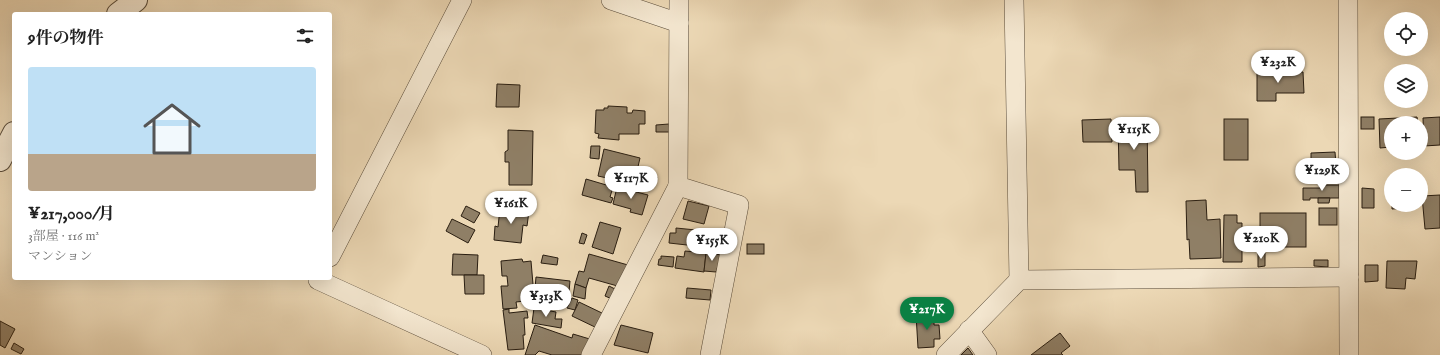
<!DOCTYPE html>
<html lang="ja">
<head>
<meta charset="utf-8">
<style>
	body { margin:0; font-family:"IM FELL English","Noto Serif JP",serif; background:#f2f2f2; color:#222; height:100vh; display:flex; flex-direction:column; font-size:15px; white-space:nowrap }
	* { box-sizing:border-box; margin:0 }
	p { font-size:13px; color:#767676 }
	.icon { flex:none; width:22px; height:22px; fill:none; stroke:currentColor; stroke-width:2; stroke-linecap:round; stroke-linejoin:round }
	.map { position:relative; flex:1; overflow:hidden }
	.side { position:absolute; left:12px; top:12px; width:320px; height:268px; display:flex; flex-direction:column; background:#fff; border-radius:4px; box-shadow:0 4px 16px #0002 }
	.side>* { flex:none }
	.tools { position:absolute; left:1384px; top:12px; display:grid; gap:8px }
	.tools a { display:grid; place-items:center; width:44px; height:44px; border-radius:50%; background:#fff; box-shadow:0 4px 16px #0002; font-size:20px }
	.price { position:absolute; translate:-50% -34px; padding:0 9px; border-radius:14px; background:#fff; color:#222; font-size:13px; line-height:26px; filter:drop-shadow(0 1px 2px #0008) }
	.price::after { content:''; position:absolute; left:50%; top:24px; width:12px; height:9px; margin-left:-6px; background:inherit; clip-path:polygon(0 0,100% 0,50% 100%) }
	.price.current { background:#0b8043; color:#fff }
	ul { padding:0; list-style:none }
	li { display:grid; align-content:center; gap:8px; height:212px; padding:0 16px }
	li+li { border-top:1px solid #e0e0e0 }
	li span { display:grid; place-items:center; height:124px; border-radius:4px; color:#555 }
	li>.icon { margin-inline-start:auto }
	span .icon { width:72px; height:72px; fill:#fffc; stroke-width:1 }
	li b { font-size:17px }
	h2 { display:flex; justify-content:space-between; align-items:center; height:48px; padding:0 16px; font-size:17px }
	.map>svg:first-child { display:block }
</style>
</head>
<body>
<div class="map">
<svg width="1440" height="355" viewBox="0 0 1440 355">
	<rect width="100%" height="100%" fill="#ecd8b5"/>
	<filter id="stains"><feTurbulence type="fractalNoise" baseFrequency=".005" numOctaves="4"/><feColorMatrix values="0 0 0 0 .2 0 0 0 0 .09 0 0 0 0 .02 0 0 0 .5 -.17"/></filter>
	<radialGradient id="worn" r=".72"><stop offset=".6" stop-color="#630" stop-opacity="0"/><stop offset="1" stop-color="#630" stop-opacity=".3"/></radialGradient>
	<g fill="#8f7f66" stroke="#2a1e11">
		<polygon points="1257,72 1303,72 1304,93 1276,93 1276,101 1257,101"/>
		<polygon points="497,84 520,85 519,107 496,107"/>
		<polygon points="608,106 627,107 627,113 632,113 633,110 645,111 645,124 639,124 639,134 619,134 619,140 598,138 599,134 595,133 596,110 604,110 604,108 608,108"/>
		<rect x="1361" y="117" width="13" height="12"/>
		<polygon points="1417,117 1418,123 1391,123 1391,147 1380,148 1379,119"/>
		<polygon points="1440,117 1440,145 1424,146 1423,118"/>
		<polygon points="1111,119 1112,142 1083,142 1082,120"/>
		<rect x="1224" y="119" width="24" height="41"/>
		<polygon points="1147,120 1148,192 1136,192 1135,170 1119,170 1118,121"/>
		<polygon points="669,124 670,132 656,132 656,125"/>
		<polygon points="508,130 533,131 532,185 509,185 509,162 505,162 505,152 508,150"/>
		<polygon points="591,146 600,146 599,159 590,158"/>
		<polygon points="604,149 640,158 634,184 598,176"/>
		<polygon points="1335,152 1336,165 1311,167 1311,153"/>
		<polygon points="1306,168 1316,168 1316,176 1306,177"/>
		<polygon points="640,170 657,177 654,184 637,177"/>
		<polygon points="586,179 613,187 610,197 613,198 611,203 582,195"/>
		<polygon points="1320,185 1339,185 1339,198 1310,198 1310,200 1303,200 1303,188 1320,188"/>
		<polygon points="617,187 648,195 642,215 630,212 631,209 613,204"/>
		<polygon points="1362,188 1374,189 1374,208 1362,208"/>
		<polygon points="1440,195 1440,228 1425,229 1422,196"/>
		<polygon points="1318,198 1330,198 1329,203 1318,203"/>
		<polygon points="1206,200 1207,220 1220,219 1221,258 1190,259 1189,239 1187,240 1186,201"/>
		<polygon points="688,201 709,206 704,224 683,219"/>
		<polygon points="1392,205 1411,205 1411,208 1392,209"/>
		<polygon points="466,206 480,213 474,223 461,216"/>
		<polygon points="500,208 529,211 527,226 523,225 521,243 494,240 495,226 498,227"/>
		<rect x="1319" y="208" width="18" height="17"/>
		<rect x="1260" y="213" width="46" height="34"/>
		<polygon points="1224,215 1237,215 1237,223 1242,223 1242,262 1223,262"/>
		<polygon points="452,219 475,230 468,243 446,231"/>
		<polygon points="600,222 621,228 613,254 592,247"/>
		<polygon points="676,228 726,233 724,251 714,250 714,248 669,243 670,233 676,233"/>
		<polygon points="582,233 587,235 584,244 579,243"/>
		<rect x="747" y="244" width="17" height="10"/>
		<polygon points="685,251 706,253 704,272 675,268 677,256 684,257"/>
		<polygon points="1258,252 1265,253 1265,266 1258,267"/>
		<polygon points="706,253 722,255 716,272 704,271"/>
		<polygon points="453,254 478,255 477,275 452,275"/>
		<polygon points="589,254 628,265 621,287 589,278 586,288 575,284 579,271 584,272"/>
		<polygon points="543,255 558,258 557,265 541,263"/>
		<polygon points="661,256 674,257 673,267 658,265 659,259 661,259"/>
		<polygon points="522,259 523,262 531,261 534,296 524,297 525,301 516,302 517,308 503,309 501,286 508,286 507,276 502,276 501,261"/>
		<polygon points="1314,260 1328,260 1328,267 1314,266"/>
		<polygon points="1387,261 1417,261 1415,279 1406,278 1405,289 1386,288"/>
		<polygon points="1365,265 1378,265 1378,281 1365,282"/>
		<polygon points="464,275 484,275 484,294 465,294"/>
		<polygon points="536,277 570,281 568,303 534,300"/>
		<polygon points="575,284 586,288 585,299 573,296"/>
		<polygon points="609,286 617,290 612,299 605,296"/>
		<polygon points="687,288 711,290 710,300 686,298"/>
		<polygon points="572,298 578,300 575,310 567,308"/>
		<polygon points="534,300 541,300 540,309 533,308"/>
		<polygon points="579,302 604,314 597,328 572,316"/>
		<polygon points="534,308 556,312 555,319 562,319 561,328 532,323"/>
		<polygon points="509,309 509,313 527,311 528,318 524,318 525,335 523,335 524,349 508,350 503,310"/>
		<polygon points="916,314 934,314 934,325 939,325 940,339 934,339 934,347 918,348"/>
		<polygon points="0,321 15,329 5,348 0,345"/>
		<polygon points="535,325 572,338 573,334 593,340 584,355 552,355 539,351 535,355 525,355"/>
		<polygon points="621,325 653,333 648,353 614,345"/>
		<polygon points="1060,333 1070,346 1061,353 1063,355 1031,355"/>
		<polygon points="14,343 24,349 21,354 11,349"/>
		<polygon points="968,348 973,355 961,355"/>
	</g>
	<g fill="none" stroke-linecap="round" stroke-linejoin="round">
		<defs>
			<g id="minor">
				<polyline points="611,0 679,23"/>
				<polyline points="679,0 678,186 739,205 710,355"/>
				<polyline points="1014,0 1019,280"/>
				<polyline points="1348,0 1349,355"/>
				<polyline points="330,257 462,0"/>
				<polyline points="319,278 318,280 482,355"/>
				<polyline points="969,330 987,355"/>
				<polyline points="591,355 678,186"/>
				<polyline points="946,355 1019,280 1349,277"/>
			</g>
			<g id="tertiary">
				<polyline points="118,14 136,0"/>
				<polyline points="0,160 14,133"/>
			</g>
		</defs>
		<use href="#minor" stroke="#5a4c3a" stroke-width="20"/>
		<use href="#tertiary" stroke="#5a4c3a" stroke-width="24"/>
		<use href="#minor" stroke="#f3e6cf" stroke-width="19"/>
		<use href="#tertiary" stroke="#f3e6cf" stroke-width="22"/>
	</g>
	<rect width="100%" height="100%" filter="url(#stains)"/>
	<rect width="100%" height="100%" fill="url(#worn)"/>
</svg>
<div class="tools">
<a><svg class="icon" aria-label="locate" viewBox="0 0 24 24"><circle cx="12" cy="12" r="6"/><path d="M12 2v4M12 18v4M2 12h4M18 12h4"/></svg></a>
<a><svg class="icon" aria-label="layers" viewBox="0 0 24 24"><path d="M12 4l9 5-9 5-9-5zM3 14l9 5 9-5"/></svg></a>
<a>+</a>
<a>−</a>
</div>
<b class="price" style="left:1278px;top:84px">¥232K</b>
<b class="price" style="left:1134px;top:151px">¥115K</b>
<b class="price" style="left:1322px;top:192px">¥129K</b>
<b class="price" style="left:631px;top:200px">¥117K</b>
<b class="price" style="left:511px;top:225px">¥161K</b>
<b class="price" style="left:1261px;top:260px">¥210K</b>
<b class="price" style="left:712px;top:262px">¥155K</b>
<b class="price" style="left:546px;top:318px">¥313K</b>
<b class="price current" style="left:927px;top:331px">¥217K</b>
<section class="side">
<h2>9件の物件<svg class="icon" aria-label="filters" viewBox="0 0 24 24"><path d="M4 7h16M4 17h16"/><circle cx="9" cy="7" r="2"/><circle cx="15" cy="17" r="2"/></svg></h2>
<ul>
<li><span style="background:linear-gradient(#bfe0f5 70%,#b9a48a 0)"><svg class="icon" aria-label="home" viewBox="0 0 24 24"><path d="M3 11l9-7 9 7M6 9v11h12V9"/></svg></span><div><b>¥217,000/月</b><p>3部屋 · 116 m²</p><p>マンション</p></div></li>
</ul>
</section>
</div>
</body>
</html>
